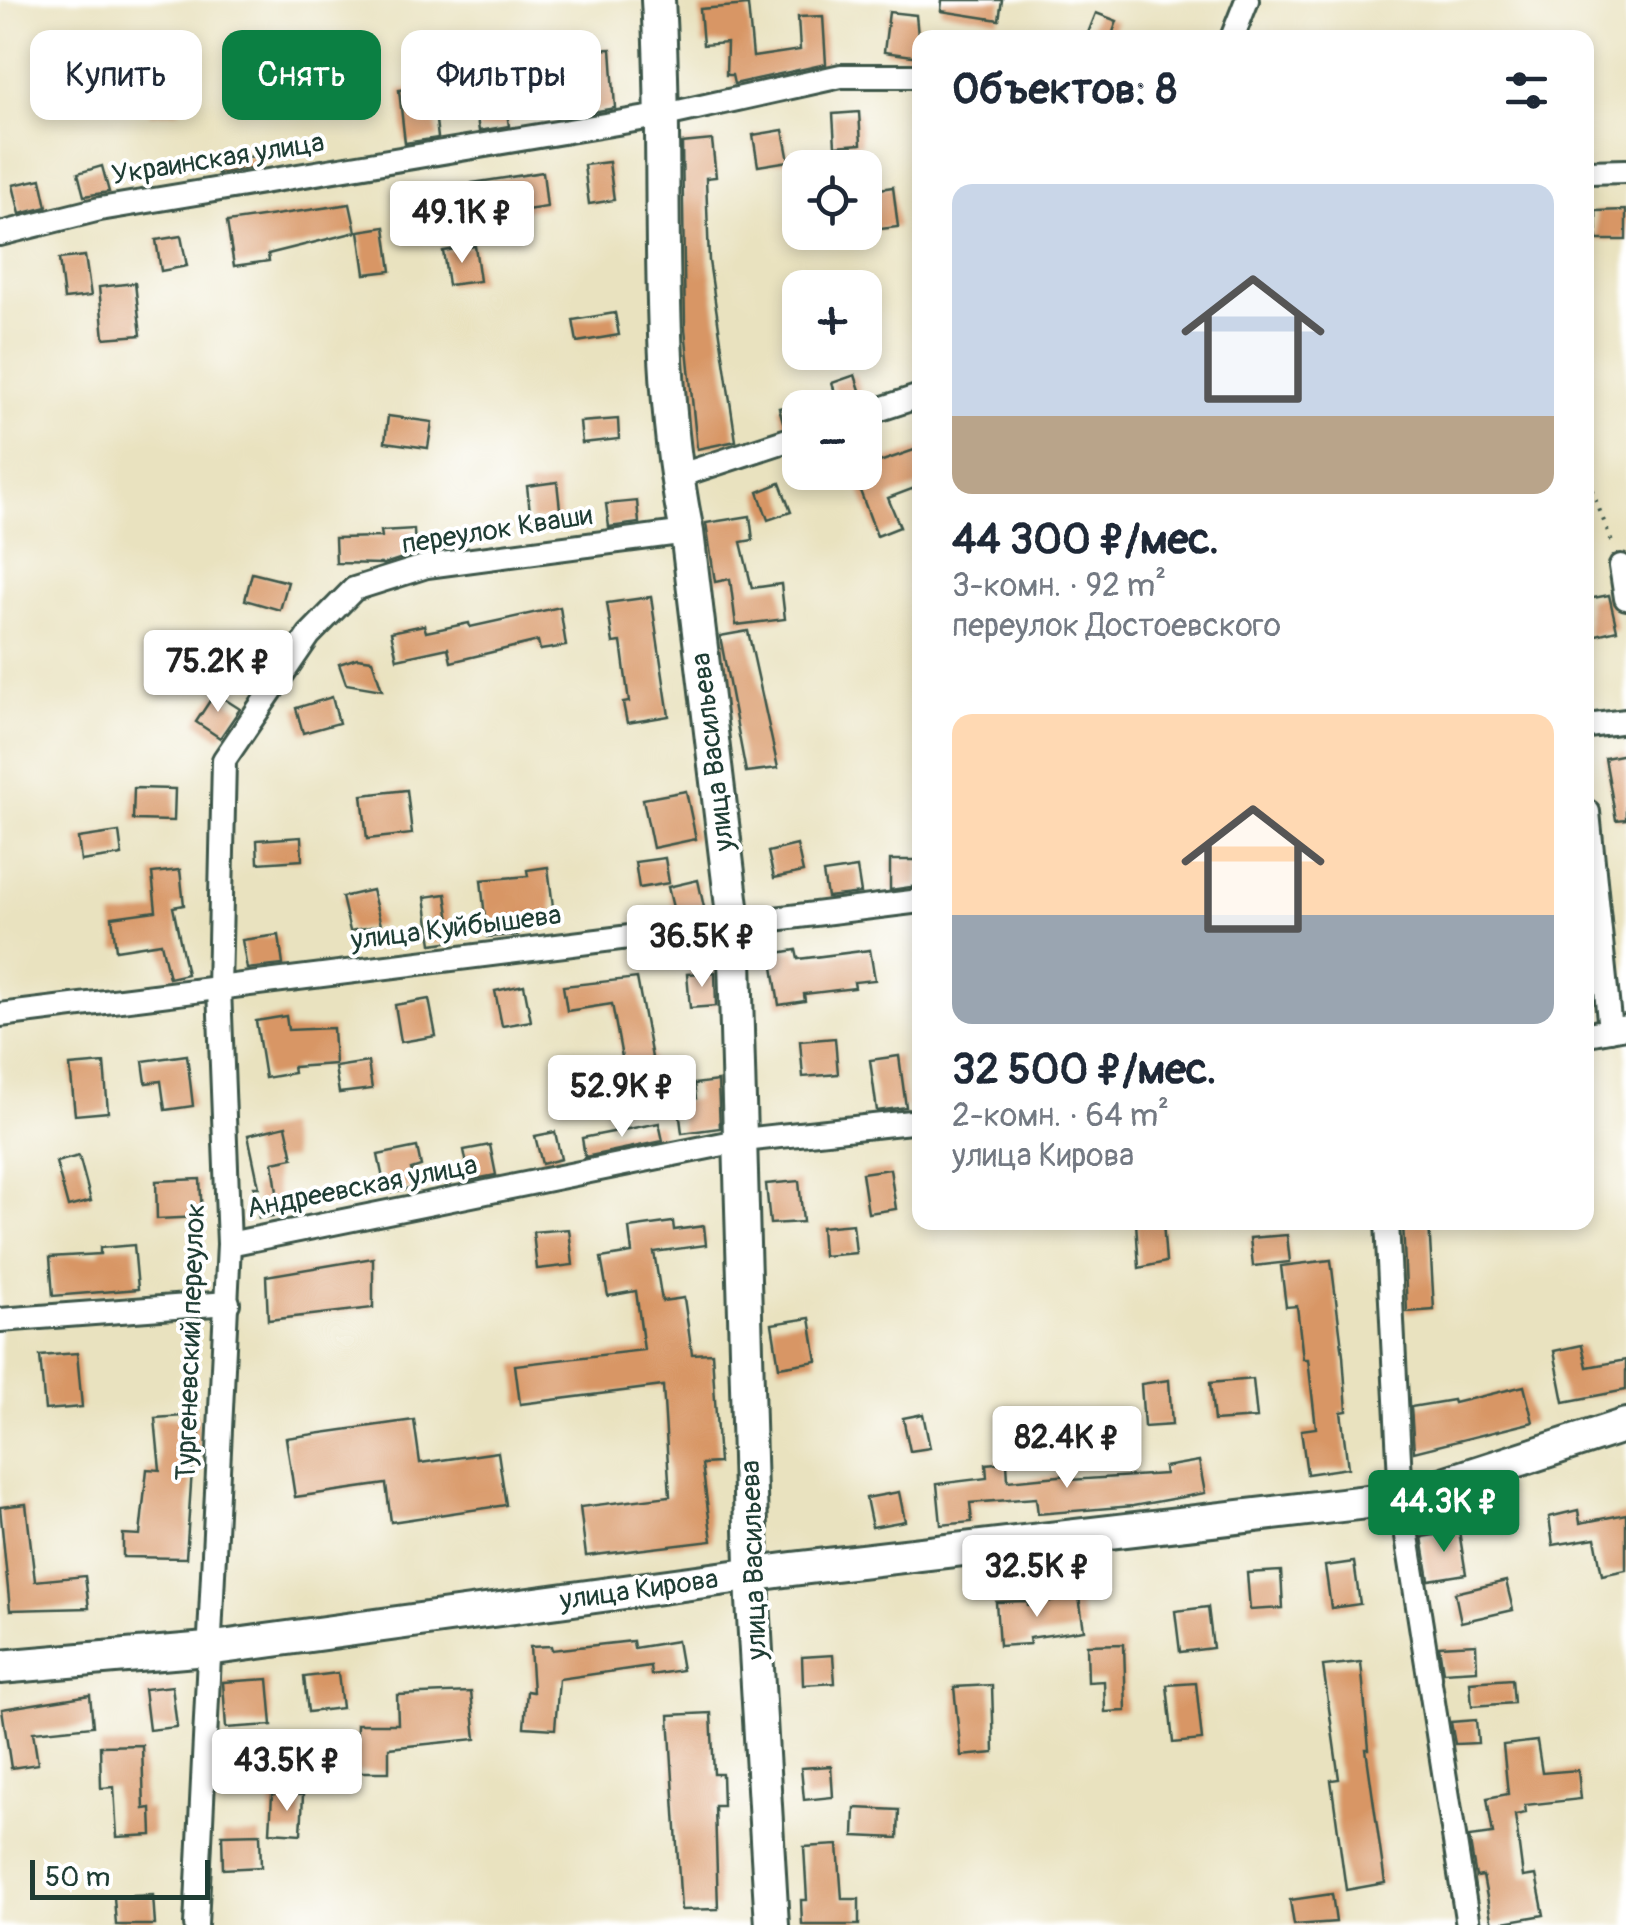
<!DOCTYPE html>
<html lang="ru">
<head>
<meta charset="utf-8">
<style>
	body { margin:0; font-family:Pangolin,sans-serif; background:#f2f2f3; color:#1f2937; height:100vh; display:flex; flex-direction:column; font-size:38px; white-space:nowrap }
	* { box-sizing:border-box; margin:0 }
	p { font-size:32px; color:#747a83 }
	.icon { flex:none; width:55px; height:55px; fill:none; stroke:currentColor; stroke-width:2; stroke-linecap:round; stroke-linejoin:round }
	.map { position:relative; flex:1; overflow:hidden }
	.sheet { position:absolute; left:912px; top:30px; width:682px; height:1200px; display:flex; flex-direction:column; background:#fff; border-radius:20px; box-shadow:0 5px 15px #0003 }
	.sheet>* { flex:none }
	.banner { position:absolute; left:30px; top:30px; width:732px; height:90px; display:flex; gap:20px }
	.buttons { position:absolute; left:782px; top:150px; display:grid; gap:20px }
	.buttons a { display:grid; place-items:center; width:100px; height:100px; border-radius:20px; background:#fff; box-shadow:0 5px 15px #0003; font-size:50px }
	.scale { position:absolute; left:30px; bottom:25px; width:180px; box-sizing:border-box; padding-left:10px; border:5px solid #1f3d34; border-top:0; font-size:28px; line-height:35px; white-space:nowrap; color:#1f3d34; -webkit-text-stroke:8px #fff; paint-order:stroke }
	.price { position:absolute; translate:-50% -85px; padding:0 22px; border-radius:10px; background:#fff; color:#222; font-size:32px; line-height:65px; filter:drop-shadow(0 2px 5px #0008) }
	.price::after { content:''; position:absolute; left:50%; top:60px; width:30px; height:22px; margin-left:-15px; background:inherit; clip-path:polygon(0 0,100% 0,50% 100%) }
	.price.active { background:#0b8043; color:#fff }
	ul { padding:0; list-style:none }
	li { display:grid; align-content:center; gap:20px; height:530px; padding:0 40px }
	li span { display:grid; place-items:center; height:310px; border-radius:20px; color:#555 }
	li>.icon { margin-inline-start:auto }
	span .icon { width:180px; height:180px; fill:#fffc; stroke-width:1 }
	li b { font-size:42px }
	h2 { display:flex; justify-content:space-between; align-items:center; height:120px; padding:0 40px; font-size:42px }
	.tag { padding:0 35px; border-radius:20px; background:#fff; box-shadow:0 5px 15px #0003; font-size:35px; line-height:90px }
	.tag.active { background:#0b8043; color:#fff }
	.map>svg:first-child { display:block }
</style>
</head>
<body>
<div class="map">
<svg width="1626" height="1925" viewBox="0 0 1626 1925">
	<rect width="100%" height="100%" fill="#fff"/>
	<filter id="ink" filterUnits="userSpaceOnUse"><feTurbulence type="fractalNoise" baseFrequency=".01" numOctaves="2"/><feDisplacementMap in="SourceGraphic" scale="20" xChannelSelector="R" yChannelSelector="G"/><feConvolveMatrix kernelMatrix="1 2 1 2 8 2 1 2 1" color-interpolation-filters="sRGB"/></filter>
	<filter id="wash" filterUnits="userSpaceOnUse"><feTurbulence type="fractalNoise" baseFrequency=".0048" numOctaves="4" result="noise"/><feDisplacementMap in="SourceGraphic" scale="40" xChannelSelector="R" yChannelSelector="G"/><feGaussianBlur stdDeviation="2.25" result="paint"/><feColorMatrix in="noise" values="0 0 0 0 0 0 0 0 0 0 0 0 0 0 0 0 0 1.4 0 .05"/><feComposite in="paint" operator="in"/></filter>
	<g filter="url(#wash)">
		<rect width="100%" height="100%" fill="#e9e2bf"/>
		<g id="blocks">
			<g fill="#d89665">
				<polygon points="942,0 1002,0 999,20 941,11"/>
				<polygon points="748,5 753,57 800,50 798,17 823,16 826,64 734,84 732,75 726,75 727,43 703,45 700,9"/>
				<polygon points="889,12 916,15 920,57 884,52"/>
				<polygon points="1096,13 1117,21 1111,38 1086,38"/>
				<polygon points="611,49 615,108 570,116 560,51"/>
				<polygon points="554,50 555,69 522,70 521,52"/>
				<polygon points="174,69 179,111 150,114 145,72"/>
				<polygon points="432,86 438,138 405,143 399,90"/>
				<polygon points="506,106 509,126 479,131 476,111"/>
				<polygon points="859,112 861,144 835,146 833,114"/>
				<polygon points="783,130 789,161 758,166 753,135"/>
				<polygon points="712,140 716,177 706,178 709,261 736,441 697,449 685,328 682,143"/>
				<polygon points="257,156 259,167 218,174 218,160"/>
				<polygon points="609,162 614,200 589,204 584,165"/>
				<polygon points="102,166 109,192 84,196 78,173"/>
				<polygon points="543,172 547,207 477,217 472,183"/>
				<polygon points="41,179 47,207 20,214 13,185"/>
				<polygon points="893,187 898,227 871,230 866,191"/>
				<polygon points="428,189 434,229 408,233 401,194"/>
				<polygon points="350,204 356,232 268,254 269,261 234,266 227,222"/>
				<polygon points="1626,210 1626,240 1597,240 1596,211"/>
				<polygon points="385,227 391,271 365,274 359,231"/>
				<polygon points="181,236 187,266 161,271 156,240"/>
				<polygon points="475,246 480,281 448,285 443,251"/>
				<polygon points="85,256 91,296 64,299 59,259"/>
				<polygon points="135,283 141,335 104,338 99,287"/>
				<polygon points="615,313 619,335 577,342 573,320"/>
				<polygon points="855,375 863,399 852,408 840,408 832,383"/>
				<polygon points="800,403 800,421 784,425 779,408"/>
				<polygon points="388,416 432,422 428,448 385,442"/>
				<polygon points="618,419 619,439 582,443 580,422"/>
				<polygon points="920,448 920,486 888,498 900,527 877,536 853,472 865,472 865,467"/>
				<polygon points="557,482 561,518 531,521 527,486"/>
				<polygon points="780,483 791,512 768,520 758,492"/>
				<polygon points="637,501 639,523 609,527 606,504"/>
				<polygon points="750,516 753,540 741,542 752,588 781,584 785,619 736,625 730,579 715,582 706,523"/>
				<polygon points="414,529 415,554 384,564 336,563 335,538 382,537 381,531"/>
				<polygon points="252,573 288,582 280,610 245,600"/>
				<polygon points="1609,595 1617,630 1588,637 1588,599"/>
				<polygon points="651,597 669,716 627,723 623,703 629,702 621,642 613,643 607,603"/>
				<polygon points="560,607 566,646 540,650 538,641 451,662 448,648 397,659 391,632 424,625 426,632 469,623 470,627"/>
				<polygon points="748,631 778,768 746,772 720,636"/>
				<polygon points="236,638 279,645 266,671 231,665"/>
				<polygon points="357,658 372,660 382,690 346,684 339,664"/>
				<polygon points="215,693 240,709 220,738 196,722"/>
				<polygon points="332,697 339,723 303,733 296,708"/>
				<polygon points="1626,754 1626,819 1616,820 1605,758"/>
				<polygon points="134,788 175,789 174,821 133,820"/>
				<polygon points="407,790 412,834 367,839 362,795"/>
				<polygon points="686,791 696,839 653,848 643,799"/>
				<polygon points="119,832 122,855 81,861 78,838"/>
				<polygon points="301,837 302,860 258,863 257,840"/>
				<polygon points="797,845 803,872 774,878 768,852"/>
				<polygon points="665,858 669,883 639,888 635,862"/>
				<polygon points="890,860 919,860 918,886 890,890"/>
				<polygon points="548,867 554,915 516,920 517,935 487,937 481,880 528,876 527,870"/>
				<polygon points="857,868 861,893 827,897 823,873"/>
				<polygon points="180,870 184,905 173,907 187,974 169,978 161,943 116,950 112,917 156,911 152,873"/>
				<polygon points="698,880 705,912 675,916 668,887"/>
				<polygon points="372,890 381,925 350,931 342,897"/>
				<polygon points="446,894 453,941 432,944 425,897"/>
				<polygon points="279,935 283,965 247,969 242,940"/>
				<polygon points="796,950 798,959 870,950 875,980 854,982 855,988 804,994 805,1001 779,1005 771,954"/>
				<polygon points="715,972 716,1006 690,1008 687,974"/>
				<polygon points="637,978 653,1063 624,1068 612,1004 567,1011 563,986"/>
				<polygon points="524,985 531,1021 502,1026 495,991"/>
				<polygon points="429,999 436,1036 401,1042 395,1005"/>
				<polygon points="286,1016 288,1030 333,1028 335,1064 293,1067 294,1073 265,1078 256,1021"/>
				<polygon points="835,1038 838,1074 803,1077 800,1041"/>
				<polygon points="187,1055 193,1106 165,1110 161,1081 146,1083 143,1061"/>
				<polygon points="899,1056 906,1107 877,1111 870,1060"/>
				<polygon points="368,1062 372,1089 339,1093 335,1067"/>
				<polygon points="104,1063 108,1112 75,1115 70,1066"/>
				<polygon points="718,1081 720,1128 682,1133 678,1102 696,1099 694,1084"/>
				<polygon points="659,1123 663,1141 585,1157 582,1138"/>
				<polygon points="286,1126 293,1158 273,1162 280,1215 259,1218 254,1187 259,1187 248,1135"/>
				<polygon points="555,1132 561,1159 542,1164 535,1136"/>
				<polygon points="490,1145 496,1175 470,1180 464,1150"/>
				<polygon points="417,1147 421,1166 411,1169 415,1187 386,1193 378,1155"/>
				<polygon points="79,1156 91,1201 68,1207 56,1162"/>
				<polygon points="890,1169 896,1209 868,1213 862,1173"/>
				<polygon points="200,1179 202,1217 157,1219 156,1181"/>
				<polygon points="799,1181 803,1222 770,1224 766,1184"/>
				<polygon points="673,1222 674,1230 704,1226 706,1245 654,1252 662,1301 684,1298 692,1354 712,1353 719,1463 702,1464 712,1541 586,1556 580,1507 670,1496 663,1386 520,1404 515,1365 644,1350 636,1291 608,1296 601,1258 632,1253 629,1228"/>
				<polygon points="1136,1222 1163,1222 1166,1262 1139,1268"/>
				<polygon points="1403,1222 1429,1222 1434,1310 1407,1312"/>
				<polygon points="853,1224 856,1253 823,1256 821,1227"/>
				<polygon points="569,1229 573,1265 537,1269 533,1232"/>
				<polygon points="1287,1235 1290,1262 1253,1266 1250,1238"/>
				<polygon points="134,1245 138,1289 53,1296 50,1257 100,1254 100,1248"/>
				<polygon points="373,1258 373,1308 268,1320 266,1276"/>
				<polygon points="1331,1260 1343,1355 1347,1411 1341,1412 1348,1468 1307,1474 1301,1430 1316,1428 1308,1359 1303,1359 1297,1306 1286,1307 1281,1266"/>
				<polygon points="810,1318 817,1361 779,1367 772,1324"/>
				<polygon points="1582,1345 1587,1367 1626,1360 1626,1390 1564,1402 1554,1351"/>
				<polygon points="77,1353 82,1407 45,1410 40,1356"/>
				<polygon points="1253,1379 1257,1418 1214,1421 1210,1383"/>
				<polygon points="1169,1380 1172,1425 1144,1427 1141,1384"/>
				<polygon points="1524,1386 1533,1422 1414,1452 1411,1407 1453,1400 1454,1403"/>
				<polygon points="923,1414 930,1448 910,1451 903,1418"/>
				<polygon points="198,1415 201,1454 193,1455 186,1558 123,1557 123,1534 140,1535 147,1469 160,1470 155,1418"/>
				<polygon points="414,1420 420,1463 498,1452 506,1505 391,1522 386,1484 295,1497 286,1438"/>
				<polygon points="1199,1461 1205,1493 1133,1506 1038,1514 1036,1498 970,1503 972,1522 941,1525 937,1484 987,1478 986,1464 1007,1462 1008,1481 1070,1475 1070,1480 1165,1474 1164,1467"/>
				<polygon points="899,1492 905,1521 872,1527 866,1498"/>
				<polygon points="26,1504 35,1581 85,1576 89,1608 10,1610 0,1507"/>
				<polygon points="1578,1510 1580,1523 1626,1514 1626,1570 1602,1575 1595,1538 1553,1545 1549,1517"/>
				<polygon points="1459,1531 1466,1574 1429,1580 1422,1537"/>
				<polygon points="1354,1562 1360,1604 1331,1608 1325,1566"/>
				<polygon points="1281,1571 1283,1608 1250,1610 1247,1573"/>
				<polygon points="1506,1581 1513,1610 1461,1622 1455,1593"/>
				<polygon points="1079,1597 1084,1630 1029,1638 1030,1644 999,1646 996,1602 1027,1601 1028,1605"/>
				<polygon points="1208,1607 1213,1648 1180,1652 1175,1611"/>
				<polygon points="633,1641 634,1648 677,1641 682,1670 651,1675 650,1666 559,1679 555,1729 524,1727 527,1691 533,1692 530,1647 551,1646 552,1650"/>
				<polygon points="1124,1644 1126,1711 1105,1712 1104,1681 1088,1682 1087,1645"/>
				<polygon points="1476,1644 1477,1670 1443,1672 1439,1646"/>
				<polygon points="833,1655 835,1683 803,1685 802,1657"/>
				<polygon points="1361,1662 1369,1749 1366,1749 1385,1883 1346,1890 1331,1780 1339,1779 1323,1666"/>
				<polygon points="338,1673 342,1708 308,1712 304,1677"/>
				<polygon points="268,1679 272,1725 226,1728 223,1682"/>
				<polygon points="1512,1679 1514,1703 1472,1706 1470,1682"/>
				<polygon points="1196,1683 1202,1740 1173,1743 1167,1685"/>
				<polygon points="992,1685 994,1753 961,1756 954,1687"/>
				<polygon points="172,1686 177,1727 149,1730 144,1689"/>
				<polygon points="471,1692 476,1739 389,1748 389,1772 356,1772 357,1724 398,1724 397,1695"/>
				<polygon points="90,1695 93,1726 33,1732 38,1764 11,1768 2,1709"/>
				<polygon points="711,1713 714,1774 722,1774 723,1806 715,1806 718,1909 681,1910 669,1715"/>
				<polygon points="1476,1720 1478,1743 1455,1744 1451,1722"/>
				<polygon points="1537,1741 1542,1773 1578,1770 1581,1799 1525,1805 1526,1813 1515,1815 1523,1877 1536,1875 1544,1915 1492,1924 1483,1876 1476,1877 1469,1837 1493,1834 1487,1798 1508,1794 1503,1745"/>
				<polygon points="142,1745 144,1809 151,1808 152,1835 117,1837 114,1787 101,1788 100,1746"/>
				<polygon points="831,1766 833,1797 804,1800 801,1768"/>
				<polygon points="272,1794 303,1795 301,1834 270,1832"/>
				<polygon points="855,1808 899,1810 898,1838 854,1836"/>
				<polygon points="260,1834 261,1867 223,1869 222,1835"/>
				<polygon points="838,1845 842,1899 859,1899 859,1925 802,1925 801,1900 807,1900 804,1847"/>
				<polygon points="1332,1894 1336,1922 1294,1925 1290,1900"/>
				<polygon points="153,1895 155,1925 116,1925 114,1897"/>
			</g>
		</g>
	</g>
	<g filter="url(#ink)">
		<use href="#blocks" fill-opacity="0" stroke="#3d5649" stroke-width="2.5"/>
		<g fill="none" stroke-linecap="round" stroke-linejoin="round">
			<defs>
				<g id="street">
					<polyline points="1232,38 1247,0"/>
					<polyline points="1588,172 1626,171"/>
					<polyline points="0,234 100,209 665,115 841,76 920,76"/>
					<polyline points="865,414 920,396"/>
					<polyline points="675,477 800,436"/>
					<polyline points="1621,566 1626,598"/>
					<polyline points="1588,726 1626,721"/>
					<polyline points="1588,812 1610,1030"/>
					<polyline points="0,1015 920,901"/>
					<polyline points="1588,1034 1626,1027"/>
					<polyline points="1387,1222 1401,1498 1468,1925"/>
					<polyline points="229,1244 743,1140 920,1121"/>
					<polyline points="0,1320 228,1303"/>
					<polyline points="196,1925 229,1244 219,989 224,760 309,635 354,589 427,566 687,532"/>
				</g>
				<g id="secondary">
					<path d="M658,0C669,177 651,358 687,532L734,923L753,1600L772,1925"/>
					<polyline points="0,1667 207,1649 792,1569 1401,1498 1626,1425"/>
				</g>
			</defs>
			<use href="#street" stroke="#3d5649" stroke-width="28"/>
			<use href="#secondary" stroke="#3d5649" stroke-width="38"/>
			<polyline stroke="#3d5649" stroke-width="4" stroke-dasharray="2.5 8" stroke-linecap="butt" points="1588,480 1613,545"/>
			<use href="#street" stroke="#fff" stroke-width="22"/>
			<use href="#secondary" stroke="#fff" stroke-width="32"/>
		</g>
	</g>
	<g text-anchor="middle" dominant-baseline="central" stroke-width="8" stroke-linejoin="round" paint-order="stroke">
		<g font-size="28" fill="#1f3d34" stroke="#fff">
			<text transform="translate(218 159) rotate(-9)">Украинская улица</text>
			<text transform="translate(497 530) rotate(-9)">переулок Кваши</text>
			<text transform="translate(713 752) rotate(-97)">улица Васильева</text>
			<text transform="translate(456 928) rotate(-7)">улица Куйбышева</text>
			<text transform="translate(362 1187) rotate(-11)">Андреевская улица</text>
			<text transform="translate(191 1342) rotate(-88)">Тургеневский переулок</text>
			<text transform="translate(754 1560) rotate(-92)">улица Васильева</text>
			<text transform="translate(639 1590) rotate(-8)">улица Кирова</text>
		</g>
	</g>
</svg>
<div class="buttons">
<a><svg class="icon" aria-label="locate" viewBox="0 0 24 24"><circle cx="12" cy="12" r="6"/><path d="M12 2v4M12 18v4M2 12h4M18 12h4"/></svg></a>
<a>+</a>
<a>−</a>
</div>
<div class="scale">50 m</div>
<b class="price" style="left:462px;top:266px">49.1K ₽</b>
<b class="price" style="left:218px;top:715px">75.2K ₽</b>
<b class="price" style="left:702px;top:990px">36.5K ₽</b>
<b class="price" style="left:622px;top:1140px">52.9K ₽</b>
<b class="price" style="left:1067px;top:1491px">82.4K ₽</b>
<b class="price active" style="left:1444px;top:1555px">44.3K ₽</b>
<b class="price" style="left:1037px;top:1620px">32.5K ₽</b>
<b class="price" style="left:287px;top:1814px">43.5K ₽</b>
<div class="banner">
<a class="tag">Купить</a>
<a class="tag active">Снять</a>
<a class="tag">Фильтры</a>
</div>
<section class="sheet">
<h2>Объектов: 8<svg class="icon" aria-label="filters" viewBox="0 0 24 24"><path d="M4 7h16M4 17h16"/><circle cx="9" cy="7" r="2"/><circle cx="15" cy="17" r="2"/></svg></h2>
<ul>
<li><span style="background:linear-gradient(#c9d6e8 75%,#b9a48a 0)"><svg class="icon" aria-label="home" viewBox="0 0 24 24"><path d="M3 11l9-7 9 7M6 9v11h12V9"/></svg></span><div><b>44 300 ₽/мес.</b><p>3-комн. · 92 m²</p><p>переулок Достоевского</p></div></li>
<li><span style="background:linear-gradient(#ffd9b3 65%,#9aa5b1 0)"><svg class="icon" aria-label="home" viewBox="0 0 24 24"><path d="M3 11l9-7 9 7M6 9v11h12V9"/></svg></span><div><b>32 500 ₽/мес.</b><p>2-комн. · 64 m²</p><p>улица Кирова</p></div></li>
</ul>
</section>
</div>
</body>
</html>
